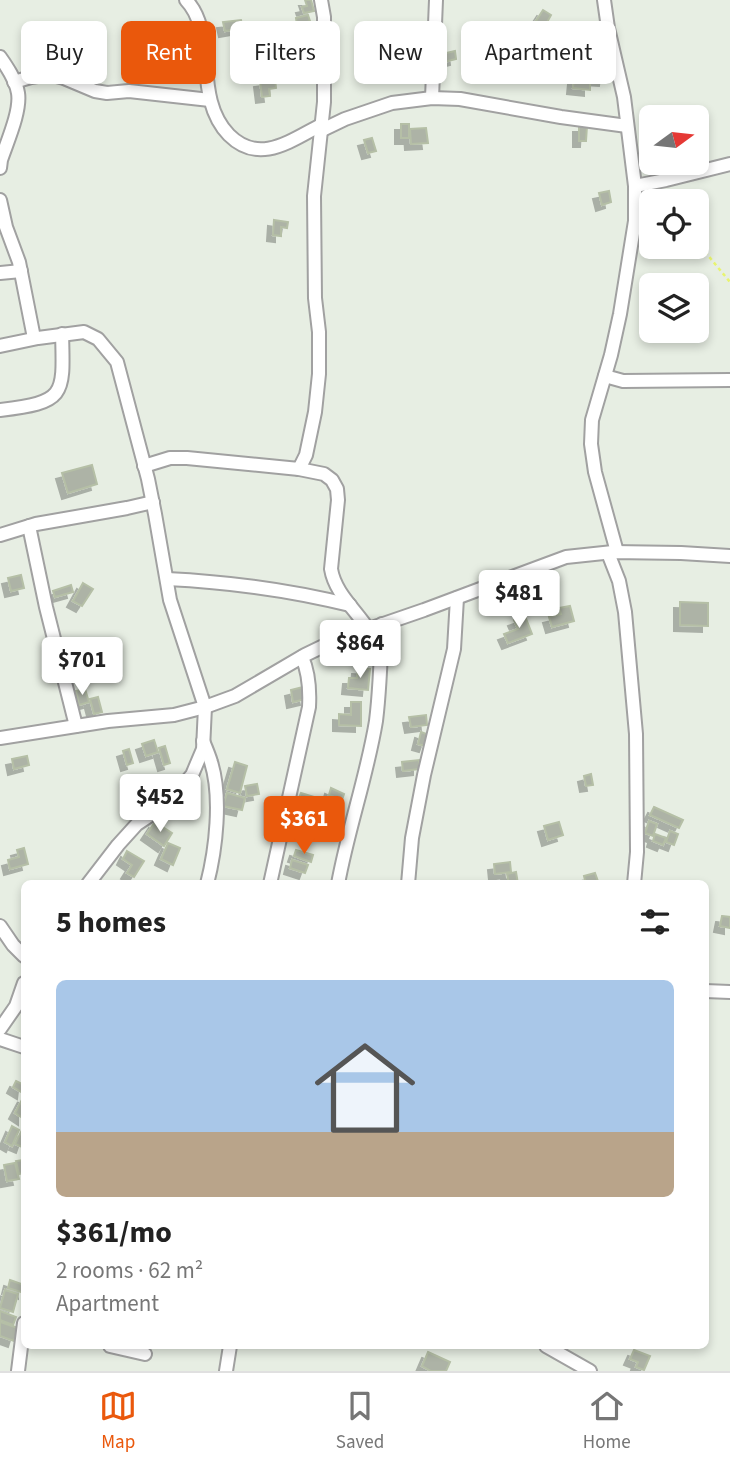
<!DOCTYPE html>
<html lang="en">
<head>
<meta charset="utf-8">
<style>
	body { margin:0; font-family:"Source Sans 3",sans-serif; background:#f2f2f2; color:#222; height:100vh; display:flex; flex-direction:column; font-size:26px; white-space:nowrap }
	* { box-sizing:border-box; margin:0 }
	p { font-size:23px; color:#767676 }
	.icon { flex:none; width:38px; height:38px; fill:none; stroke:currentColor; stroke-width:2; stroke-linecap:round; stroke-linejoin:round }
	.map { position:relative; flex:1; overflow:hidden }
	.panel { position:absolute; left:21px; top:880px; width:688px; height:469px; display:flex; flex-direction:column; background:#fff; border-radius:10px; box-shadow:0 4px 10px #0003 }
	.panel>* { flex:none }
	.hud { position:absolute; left:21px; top:21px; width:690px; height:63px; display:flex; gap:14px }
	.needle { width:46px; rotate:75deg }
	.fabs { position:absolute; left:639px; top:105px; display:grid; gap:14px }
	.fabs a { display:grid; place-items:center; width:70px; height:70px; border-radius:10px; background:#fff; box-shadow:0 4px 10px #0003; font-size:35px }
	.price { position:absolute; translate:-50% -60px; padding:0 16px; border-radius:7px; background:#fff; color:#222; font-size:23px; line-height:46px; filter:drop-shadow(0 2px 4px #0008) }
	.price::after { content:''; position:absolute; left:50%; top:42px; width:21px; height:16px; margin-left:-10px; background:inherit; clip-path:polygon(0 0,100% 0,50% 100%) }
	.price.current { background:#ea580c; color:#fff }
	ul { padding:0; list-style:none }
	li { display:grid; align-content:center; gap:14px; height:371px; padding:0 35px }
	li+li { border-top:2px solid #e0e0e0 }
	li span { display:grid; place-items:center; height:217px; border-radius:10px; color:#555 }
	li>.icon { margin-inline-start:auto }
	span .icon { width:126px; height:126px; fill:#fffc; stroke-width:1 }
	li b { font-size:30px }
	h2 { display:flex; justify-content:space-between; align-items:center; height:84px; padding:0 35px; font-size:30px }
	.tag { padding:0 24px; border-radius:10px; background:#fff; box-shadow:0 4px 10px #0003; font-size:24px; line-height:63px }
	.tag.current { background:#ea580c; color:#fff }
	.dock { display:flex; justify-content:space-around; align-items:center; height:98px; border-top:2px solid #e0e0e0; background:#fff; font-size:19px; color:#767676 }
	.dock a { display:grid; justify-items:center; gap:4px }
	.dock .current { color:#ea580c }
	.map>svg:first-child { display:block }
</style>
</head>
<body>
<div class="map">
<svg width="730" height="1371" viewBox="0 0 730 1371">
	<defs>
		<filter id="shadow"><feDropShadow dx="-6" dy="6" stdDeviation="0" flood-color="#0004"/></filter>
	</defs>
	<rect width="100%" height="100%" fill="#e7eee3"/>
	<g fill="#adb3a6" stroke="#b5bfa6" stroke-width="2" filter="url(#shadow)">
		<polygon points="305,0 311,0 314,11 304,13 302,7 307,6"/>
		<polygon points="543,10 551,15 545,26 536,21"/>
		<polygon points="308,15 310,21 297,25 296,18"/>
		<polygon points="241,20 243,28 225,31 223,22"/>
		<polygon points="311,25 313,32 302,35 300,28"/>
		<polygon points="389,34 400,37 398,45 387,42"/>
		<polygon points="318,37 320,48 311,49 309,38"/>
		<polygon points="455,51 456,59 444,62 442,54"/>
		<polygon points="575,68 606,71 605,80 590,79 590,90 573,88"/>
		<polygon points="275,79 276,88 269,89 270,96 262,97 260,81"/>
		<rect x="401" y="124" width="8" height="14"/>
		<polygon points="579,126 587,126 586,141 579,141"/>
		<polygon points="426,128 428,143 411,144 410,129"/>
		<polygon points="372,138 376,151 368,153 364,140"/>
		<polygon points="609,191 611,202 602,205 599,193"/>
		<polygon points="274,220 288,222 287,228 281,227 281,236 273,235"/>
		<polygon points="92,465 97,484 68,493 62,473"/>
		<polygon points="21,575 24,588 11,591 8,578"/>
		<polygon points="83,583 93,589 82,606 73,601"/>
		<polygon points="71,585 73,592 55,597 53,591"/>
		<polygon points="680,602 708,603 708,626 680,625"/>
		<polygon points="570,606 574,621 552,627 549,617 561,614 559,608"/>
		<polygon points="525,616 532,634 508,643 504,634 518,629 514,620"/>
		<polygon points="99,650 102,665 90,668 87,653"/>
		<polygon points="358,668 370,669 368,690 348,688 349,678 357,678"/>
		<polygon points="303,687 306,699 293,702 291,690"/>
		<polygon points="85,689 89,702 79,705 76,691"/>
		<polygon points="98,697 102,712 94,714 90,699"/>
		<polygon points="351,702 361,702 361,726 339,725 339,714 351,715"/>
		<polygon points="426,715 427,725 411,727 409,717"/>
		<polygon points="421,732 429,735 425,746 418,744"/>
		<polygon points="154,740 158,752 146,756 142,744"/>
		<polygon points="165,746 170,763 164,765 159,748"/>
		<polygon points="129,749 133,763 127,765 123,751"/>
		<polygon points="27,756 29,765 14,769 12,759"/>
		<polygon points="419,760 419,769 403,771 402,762"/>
		<polygon points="235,762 247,766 240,793 227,789"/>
		<polygon points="591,774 593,785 586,786 584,776"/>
		<polygon points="257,784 259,794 247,796 245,786"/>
		<polygon points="331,788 344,794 342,800 329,795"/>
		<polygon points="227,793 245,798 242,810 223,806"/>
		<polygon points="301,793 314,797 313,803 299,798"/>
		<polygon points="293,801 301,804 297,817 289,815"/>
		<polygon points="654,807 683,820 679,828 650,815"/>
		<polygon points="318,812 323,814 316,830 310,827"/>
		<polygon points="290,821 308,827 305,836 287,829"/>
		<polygon points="649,821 657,824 653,836 645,833"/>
		<polygon points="155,822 172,833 164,846 147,834"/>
		<polygon points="559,822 563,835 548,840 544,826"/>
		<polygon points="670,831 678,834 674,845 666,842"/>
		<polygon points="655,834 666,838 663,845 653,841"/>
		<polygon points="168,843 180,848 173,865 161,859"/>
		<polygon points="24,848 28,864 10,869 8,860 19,857 17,850"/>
		<polygon points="296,850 313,855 311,862 294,856"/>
		<polygon points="127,851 144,861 134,877 127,873 132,865 123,859"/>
		<polygon points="292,860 308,865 305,873 290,868"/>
		<polygon points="510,862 511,872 495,874 494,864"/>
		<polygon points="516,872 518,884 509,884 507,874"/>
		<polygon points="595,873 599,884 586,884 584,876"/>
		<polygon points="722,916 730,917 730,928 720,926"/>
		<polygon points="16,1081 24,1085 23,1093 13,1087"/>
		<polygon points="24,1096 24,1119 15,1113"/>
		<polygon points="12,1126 19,1130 12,1146 5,1142"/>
		<polygon points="22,1130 24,1131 24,1141 22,1147 15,1144"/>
		<polygon points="24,1160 24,1173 19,1174 16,1161"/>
		<polygon points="15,1163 19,1179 7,1181 4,1165"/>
		<polygon points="10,1280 24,1285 24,1293 8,1288"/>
		<polygon points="5,1290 18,1294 13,1312 0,1308"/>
		<polygon points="0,1311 16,1317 13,1325 0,1320"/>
		<polygon points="0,1322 18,1328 14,1341 0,1336"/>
		<polygon points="634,1350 650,1356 644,1370 636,1367 638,1362 630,1359"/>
		<polygon points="428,1352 450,1362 446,1371 431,1371 422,1366"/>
	</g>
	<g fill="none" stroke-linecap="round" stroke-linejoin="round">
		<defs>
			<g id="street">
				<path d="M186,0C218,33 192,97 229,135C259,165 290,141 321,125"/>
				<polyline points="604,0 608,28 624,97 635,186 635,221 620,314 611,355 592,420 591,444 595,472 617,552"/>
				<path d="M0,57C7,67 16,80 18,93C21,111 7,142 1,160L0,168"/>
				<polyline points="14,82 31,77 49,74 64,78 95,91 107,93 129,91 210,100"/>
				<polyline points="432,98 436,0"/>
				<polyline points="320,131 345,119 392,103 432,98 460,99 561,117 627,126"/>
				<polyline points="635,186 666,180 730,164"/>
				<polyline points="0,200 6,227 19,262 34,338"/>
				<polyline points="0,273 21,271"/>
				<polyline points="0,346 38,338 84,332 98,339 117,362 148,479 155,514 170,600 205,707 203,749 192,775 167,804 137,824 118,845 88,884"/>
				<polyline points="605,376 623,381 730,380"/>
				<path d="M0,410C65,402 64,397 62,334"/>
				<path d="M144,466L170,458H187L299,469L324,474L332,480L337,489L338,500L331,569C335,593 355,609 368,629"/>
				<polyline points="299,469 306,455 315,412 319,374 319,332 315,298 314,196 324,102 324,17 321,0"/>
				<polyline points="29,526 46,607 76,726"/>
				<polyline points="0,535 36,524 127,508 153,502"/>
				<polyline points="608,553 619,581 625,612 636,734 637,852 634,884"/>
				<path d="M167,579C228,582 290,590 350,605"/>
				<polyline points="0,738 108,721 174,715 205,707 235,696 305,655 334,641 424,610 566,557 613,552 681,553 730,556"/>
				<path d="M203,741C206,748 209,755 211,762C222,797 216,849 207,884"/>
				<path d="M270,884L309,707C310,689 309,673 302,657"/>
				<path d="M338,884C348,829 367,776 376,721C380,689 381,656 382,624"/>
				<polyline points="408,884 412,838 424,775 454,649 457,598"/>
				<polyline points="0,926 13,945 24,956"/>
				<polyline points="705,991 730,992"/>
				<polyline points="0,1029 16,1006 24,983"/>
				<polyline points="0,1039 24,1047"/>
				<polyline points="110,1346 145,1354"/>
				<polyline points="546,1346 590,1371"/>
				<polyline points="18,1371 24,1323"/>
				<polyline points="226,1371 230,1346"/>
			</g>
		</defs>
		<use href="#street" stroke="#a1a1a1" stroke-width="16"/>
		<g stroke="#e8f46f" stroke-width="2.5" stroke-dasharray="3.5 3.5" stroke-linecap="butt">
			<polyline points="658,193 665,201"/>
			<polyline points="696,241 730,282"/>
		</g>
		<use href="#street" stroke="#fff" stroke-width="12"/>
	</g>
</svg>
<div class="fabs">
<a><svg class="needle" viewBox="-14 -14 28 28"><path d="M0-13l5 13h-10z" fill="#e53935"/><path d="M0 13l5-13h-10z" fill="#767676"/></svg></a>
<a><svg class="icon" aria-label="locate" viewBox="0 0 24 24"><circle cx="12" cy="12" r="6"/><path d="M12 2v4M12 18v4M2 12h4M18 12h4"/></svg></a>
<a><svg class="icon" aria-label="layers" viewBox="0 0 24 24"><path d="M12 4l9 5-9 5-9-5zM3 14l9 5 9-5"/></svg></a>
</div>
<b class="price" style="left:519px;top:630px">$481</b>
<b class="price" style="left:360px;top:680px">$864</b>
<b class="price" style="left:82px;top:697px">$701</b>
<b class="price" style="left:160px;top:834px">$452</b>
<b class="price current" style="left:304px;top:856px">$361</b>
<div class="hud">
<a class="tag">Buy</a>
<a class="tag current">Rent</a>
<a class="tag">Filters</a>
<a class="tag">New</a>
<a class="tag">Apartment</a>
</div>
<section class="panel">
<h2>5 homes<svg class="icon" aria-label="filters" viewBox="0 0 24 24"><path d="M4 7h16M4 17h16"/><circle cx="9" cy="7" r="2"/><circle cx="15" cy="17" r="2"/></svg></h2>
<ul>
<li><span style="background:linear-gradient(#a9c7e8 70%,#b9a48a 0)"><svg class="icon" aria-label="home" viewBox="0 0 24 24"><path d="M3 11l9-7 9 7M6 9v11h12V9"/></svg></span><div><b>$361/mo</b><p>2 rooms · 62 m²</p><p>Apartment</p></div></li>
</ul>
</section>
</div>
<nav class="dock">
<a class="current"><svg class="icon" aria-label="map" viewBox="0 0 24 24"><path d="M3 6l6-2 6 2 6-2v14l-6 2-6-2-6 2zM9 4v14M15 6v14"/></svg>Map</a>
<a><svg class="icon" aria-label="saved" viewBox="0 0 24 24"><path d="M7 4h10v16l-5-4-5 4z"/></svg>Saved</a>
<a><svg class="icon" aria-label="home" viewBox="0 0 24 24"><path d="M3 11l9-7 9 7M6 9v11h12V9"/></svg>Home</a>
</nav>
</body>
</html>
